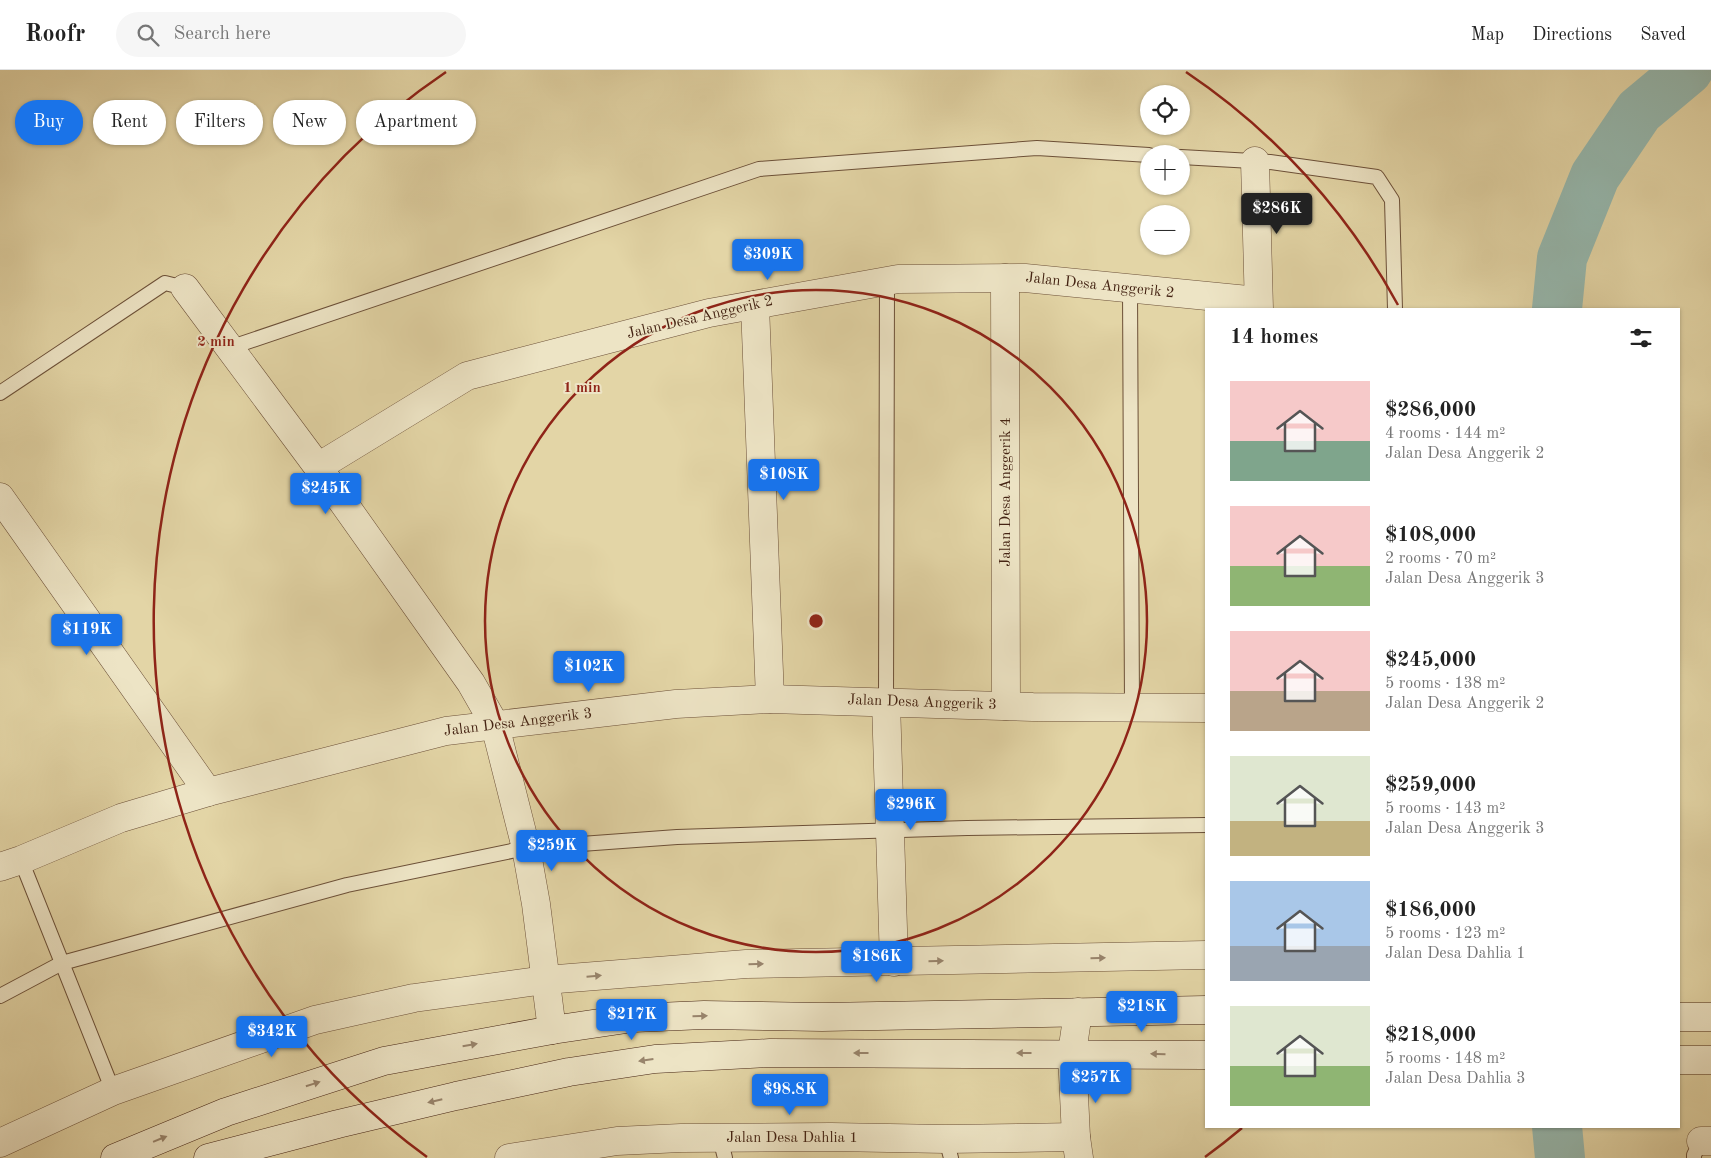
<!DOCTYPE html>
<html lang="en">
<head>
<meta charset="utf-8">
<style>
	body { margin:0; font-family:"Old Standard TT",serif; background:#f6f6f6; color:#222; height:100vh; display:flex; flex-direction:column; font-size:19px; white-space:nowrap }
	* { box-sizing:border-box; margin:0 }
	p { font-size:16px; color:#767676 }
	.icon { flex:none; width:28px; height:28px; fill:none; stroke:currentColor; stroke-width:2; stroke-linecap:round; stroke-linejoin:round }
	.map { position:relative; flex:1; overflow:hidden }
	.drawer { position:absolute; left:1205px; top:238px; width:475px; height:820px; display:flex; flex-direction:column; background:#fff; border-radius:0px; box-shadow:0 1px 4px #0004 }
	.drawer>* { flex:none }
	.banner { position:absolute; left:15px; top:30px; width:475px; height:45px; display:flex; gap:10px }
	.fabs { position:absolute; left:1140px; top:15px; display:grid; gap:10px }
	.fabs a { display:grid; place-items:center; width:50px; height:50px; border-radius:50%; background:#fff; box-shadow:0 1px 4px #0004; font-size:25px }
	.price { position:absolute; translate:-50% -42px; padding:0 11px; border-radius:5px; background:#1a73e8; color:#fff; font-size:16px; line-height:32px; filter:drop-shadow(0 1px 2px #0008) }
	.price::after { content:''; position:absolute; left:50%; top:30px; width:15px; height:11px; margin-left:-8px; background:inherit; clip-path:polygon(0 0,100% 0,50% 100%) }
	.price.on { background:#222; color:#fff }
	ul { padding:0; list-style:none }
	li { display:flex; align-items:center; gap:15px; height:125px; padding:0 25px }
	li span { display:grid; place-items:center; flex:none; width:140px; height:100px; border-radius:0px; color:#555 }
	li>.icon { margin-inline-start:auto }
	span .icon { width:60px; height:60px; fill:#fffc; stroke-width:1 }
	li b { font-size:21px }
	h2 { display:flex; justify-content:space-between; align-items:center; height:60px; padding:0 25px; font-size:21px }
	.chip { padding:0 18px; border-radius:22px; background:#fff; box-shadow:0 1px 4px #0004; font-size:18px; line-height:45px }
	.chip.on { background:#1a73e8; color:#fff }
	header { display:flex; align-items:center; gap:30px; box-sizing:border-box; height:70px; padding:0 25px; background:#fff; border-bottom:1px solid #e0e0e0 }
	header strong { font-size:24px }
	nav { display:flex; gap:28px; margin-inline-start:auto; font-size:18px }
	.search { width:350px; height:45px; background:#f6f6f6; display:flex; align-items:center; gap:12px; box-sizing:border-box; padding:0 18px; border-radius:28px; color:#767676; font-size:19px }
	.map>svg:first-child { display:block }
</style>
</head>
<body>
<header>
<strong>Roofr</strong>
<div class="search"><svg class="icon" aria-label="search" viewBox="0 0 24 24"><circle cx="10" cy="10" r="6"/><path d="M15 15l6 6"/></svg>Search here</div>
<nav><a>Map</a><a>Directions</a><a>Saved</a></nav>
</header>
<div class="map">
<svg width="1711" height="1088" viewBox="0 0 1711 1088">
	<rect width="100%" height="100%" fill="#e3d5a6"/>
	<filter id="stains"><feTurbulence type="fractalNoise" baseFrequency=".004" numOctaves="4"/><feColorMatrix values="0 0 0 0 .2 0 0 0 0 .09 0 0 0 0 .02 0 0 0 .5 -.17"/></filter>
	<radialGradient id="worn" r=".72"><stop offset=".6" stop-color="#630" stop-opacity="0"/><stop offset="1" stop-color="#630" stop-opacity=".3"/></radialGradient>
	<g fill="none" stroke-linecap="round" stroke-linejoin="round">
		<g stroke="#96b8ae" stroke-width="50">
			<polyline points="1557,239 1562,188 1595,106 1639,41 1688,0"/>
			<polyline points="1557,1056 1560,1088"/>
		</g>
		<defs>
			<g id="lane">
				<polyline points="1181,87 1270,92 1377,107 1392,130 1395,239"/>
				<polyline points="1130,218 1132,638"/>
				<polyline points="229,278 759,99 1037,78 1149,85"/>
				<polyline points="0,323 165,213 185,218"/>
				<polyline points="886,632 887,211"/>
				<polyline points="21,790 113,1021"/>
				<polyline points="0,926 62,893 347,815 526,778 677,767 967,758 1206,755"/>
				<polyline points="720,1068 725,1088"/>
				<polyline points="946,1069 951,1088"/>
				<polyline points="1694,1088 1694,1085 1701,1071"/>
			</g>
			<g id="street">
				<polyline points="1255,91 1259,239"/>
				<polyline points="1005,208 1006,636"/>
				<polyline points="185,218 318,397 471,613 495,655 526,778 536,834 552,960"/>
				<polyline points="755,235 770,629"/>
				<polyline points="318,397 467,306 709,243 898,209 1025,208 1258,231"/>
				<polyline points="0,427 208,722"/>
				<polyline points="886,632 894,892"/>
				<polyline points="0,797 21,790 121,748 208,722 446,661 676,634 770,629 1033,637 1206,638"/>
				<polyline points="1078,942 1072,983 1076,1067 1079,1088"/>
				<polyline points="1701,1071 1711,1071"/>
				<polyline points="0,1073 113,1021 315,950 414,928 545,910 746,894 1206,885"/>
				<polyline points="509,1088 617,1071 681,1068 831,1067 946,1069 1076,1067"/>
			</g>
			<g id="secondary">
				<polyline points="1679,947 1711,947"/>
				<polyline points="1679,990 1711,990"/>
				<polyline points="115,1088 226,1042 384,991 552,960 633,948 704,945 822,947 1206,940"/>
				<polyline points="208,1088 338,1054 456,1026 569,1002 655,989 770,983 1206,985"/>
			</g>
		</defs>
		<use href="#lane" stroke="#6c5038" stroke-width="16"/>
		<use href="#street" stroke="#6c5038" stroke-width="29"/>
		<use href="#secondary" stroke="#442313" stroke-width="29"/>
		<use href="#lane" stroke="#ede4c5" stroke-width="14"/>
		<use href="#street" stroke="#ede4c5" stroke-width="28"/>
		<use href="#secondary" stroke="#ede4c5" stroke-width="28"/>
	</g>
	<defs><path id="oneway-solid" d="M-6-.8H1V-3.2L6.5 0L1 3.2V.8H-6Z" transform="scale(1.25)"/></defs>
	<g fill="#98846c">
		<use href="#oneway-solid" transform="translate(1098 888) rotate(-2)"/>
		<use href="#oneway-solid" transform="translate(936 891) rotate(-1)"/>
		<use href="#oneway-solid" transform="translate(756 894) rotate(-1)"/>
		<use href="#oneway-solid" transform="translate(594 906) rotate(-5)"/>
		<use href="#oneway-solid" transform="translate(700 946) rotate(-2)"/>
		<use href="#oneway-solid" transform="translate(470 975) rotate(-10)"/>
		<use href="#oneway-solid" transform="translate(861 983) rotate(180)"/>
		<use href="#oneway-solid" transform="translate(1024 983) rotate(180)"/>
		<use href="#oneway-solid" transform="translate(1158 984) rotate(-179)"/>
		<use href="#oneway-solid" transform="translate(646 990) rotate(172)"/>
		<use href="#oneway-solid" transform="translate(313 1014) rotate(-18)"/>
		<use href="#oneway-solid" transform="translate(435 1031) rotate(167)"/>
		<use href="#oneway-solid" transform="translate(160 1069) rotate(-22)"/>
	</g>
	<g fill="none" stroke="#8f2418" stroke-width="2.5">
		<circle cx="816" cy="551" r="331"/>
		<path d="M1242 1058A662 662 0 0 1 1205 1087M427 1087A662 662 0 0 1 446 2M1186 2A662 662 0 0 1 1398 235"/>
	</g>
	<g text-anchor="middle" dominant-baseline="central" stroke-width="4" stroke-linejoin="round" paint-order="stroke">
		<g font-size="15" fill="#442313" stroke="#ede4c5">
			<text transform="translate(1100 216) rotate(6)">Jalan Desa Anggerik 2</text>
			<text transform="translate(700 248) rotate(-13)">Jalan Desa Anggerik 2</text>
			<text transform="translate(1006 422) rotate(-90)">Jalan Desa Anggerik 4</text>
			<text transform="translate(922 633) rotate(2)">Jalan Desa Anggerik 3</text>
			<text transform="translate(518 653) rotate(-7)">Jalan Desa Anggerik 3</text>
			<text x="792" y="1068">Jalan Desa Dahlia 1</text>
		</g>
	</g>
	<circle cx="816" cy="551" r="8" fill="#8f2418" stroke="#ede4c5" stroke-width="2.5"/>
	<g font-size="15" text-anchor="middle" font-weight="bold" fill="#8f2418" stroke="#ede4c5" stroke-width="4" stroke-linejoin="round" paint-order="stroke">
		<text x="216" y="276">2 min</text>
		<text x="582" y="322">1 min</text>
	</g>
	<rect width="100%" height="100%" filter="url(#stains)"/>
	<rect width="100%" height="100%" fill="url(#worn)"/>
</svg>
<div class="fabs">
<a><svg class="icon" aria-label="locate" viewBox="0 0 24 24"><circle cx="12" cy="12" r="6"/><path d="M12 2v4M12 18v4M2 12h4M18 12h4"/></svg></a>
<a>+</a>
<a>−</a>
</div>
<b class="price on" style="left:1277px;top:165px">$286K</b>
<b class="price" style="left:768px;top:211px">$309K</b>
<b class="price" style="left:784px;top:431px">$108K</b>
<b class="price" style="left:326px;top:445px">$245K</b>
<b class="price" style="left:87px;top:586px">$119K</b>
<b class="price" style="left:589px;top:623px">$102K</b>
<b class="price" style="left:911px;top:761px">$296K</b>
<b class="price" style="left:552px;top:802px">$259K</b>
<b class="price" style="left:877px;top:913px">$186K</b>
<b class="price" style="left:1142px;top:963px">$218K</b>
<b class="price" style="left:632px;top:971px">$217K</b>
<b class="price" style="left:272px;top:988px">$342K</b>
<b class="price" style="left:1096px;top:1034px">$257K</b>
<b class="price" style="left:790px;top:1046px">$98.8K</b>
<div class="banner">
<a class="chip on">Buy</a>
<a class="chip">Rent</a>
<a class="chip">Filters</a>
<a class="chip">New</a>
<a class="chip">Apartment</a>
</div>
<section class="drawer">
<h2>14 homes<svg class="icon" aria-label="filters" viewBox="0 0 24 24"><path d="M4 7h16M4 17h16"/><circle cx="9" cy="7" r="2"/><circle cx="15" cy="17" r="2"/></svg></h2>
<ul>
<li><span style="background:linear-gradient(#f6c9c9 60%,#7fa58c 0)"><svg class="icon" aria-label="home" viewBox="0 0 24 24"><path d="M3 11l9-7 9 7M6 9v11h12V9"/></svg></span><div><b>$286,000</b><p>4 rooms · 144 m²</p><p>Jalan Desa Anggerik 2</p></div></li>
<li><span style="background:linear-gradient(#f6c9c9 60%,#8fb573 0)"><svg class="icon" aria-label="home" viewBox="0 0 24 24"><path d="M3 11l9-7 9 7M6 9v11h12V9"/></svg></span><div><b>$108,000</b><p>2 rooms · 70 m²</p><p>Jalan Desa Anggerik 3</p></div></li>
<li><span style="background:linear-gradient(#f6c9c9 60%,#b9a48a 0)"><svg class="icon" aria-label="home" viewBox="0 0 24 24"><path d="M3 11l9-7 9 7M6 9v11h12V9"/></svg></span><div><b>$245,000</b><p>5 rooms · 138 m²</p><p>Jalan Desa Anggerik 2</p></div></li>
<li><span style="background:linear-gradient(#dfe7d0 65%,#c2b280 0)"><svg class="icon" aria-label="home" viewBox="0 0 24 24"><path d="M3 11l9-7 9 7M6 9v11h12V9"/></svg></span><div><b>$259,000</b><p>5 rooms · 143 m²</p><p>Jalan Desa Anggerik 3</p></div></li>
<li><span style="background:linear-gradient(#a9c7e8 65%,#9aa5b1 0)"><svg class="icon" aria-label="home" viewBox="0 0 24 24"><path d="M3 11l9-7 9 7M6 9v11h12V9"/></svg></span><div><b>$186,000</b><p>5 rooms · 123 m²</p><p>Jalan Desa Dahlia 1</p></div></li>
<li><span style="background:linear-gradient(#dfe7d0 60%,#8fb573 0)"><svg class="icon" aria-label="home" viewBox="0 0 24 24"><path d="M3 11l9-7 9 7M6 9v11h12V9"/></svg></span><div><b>$218,000</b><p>5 rooms · 148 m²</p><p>Jalan Desa Dahlia 3</p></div></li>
</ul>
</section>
</div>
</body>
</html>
